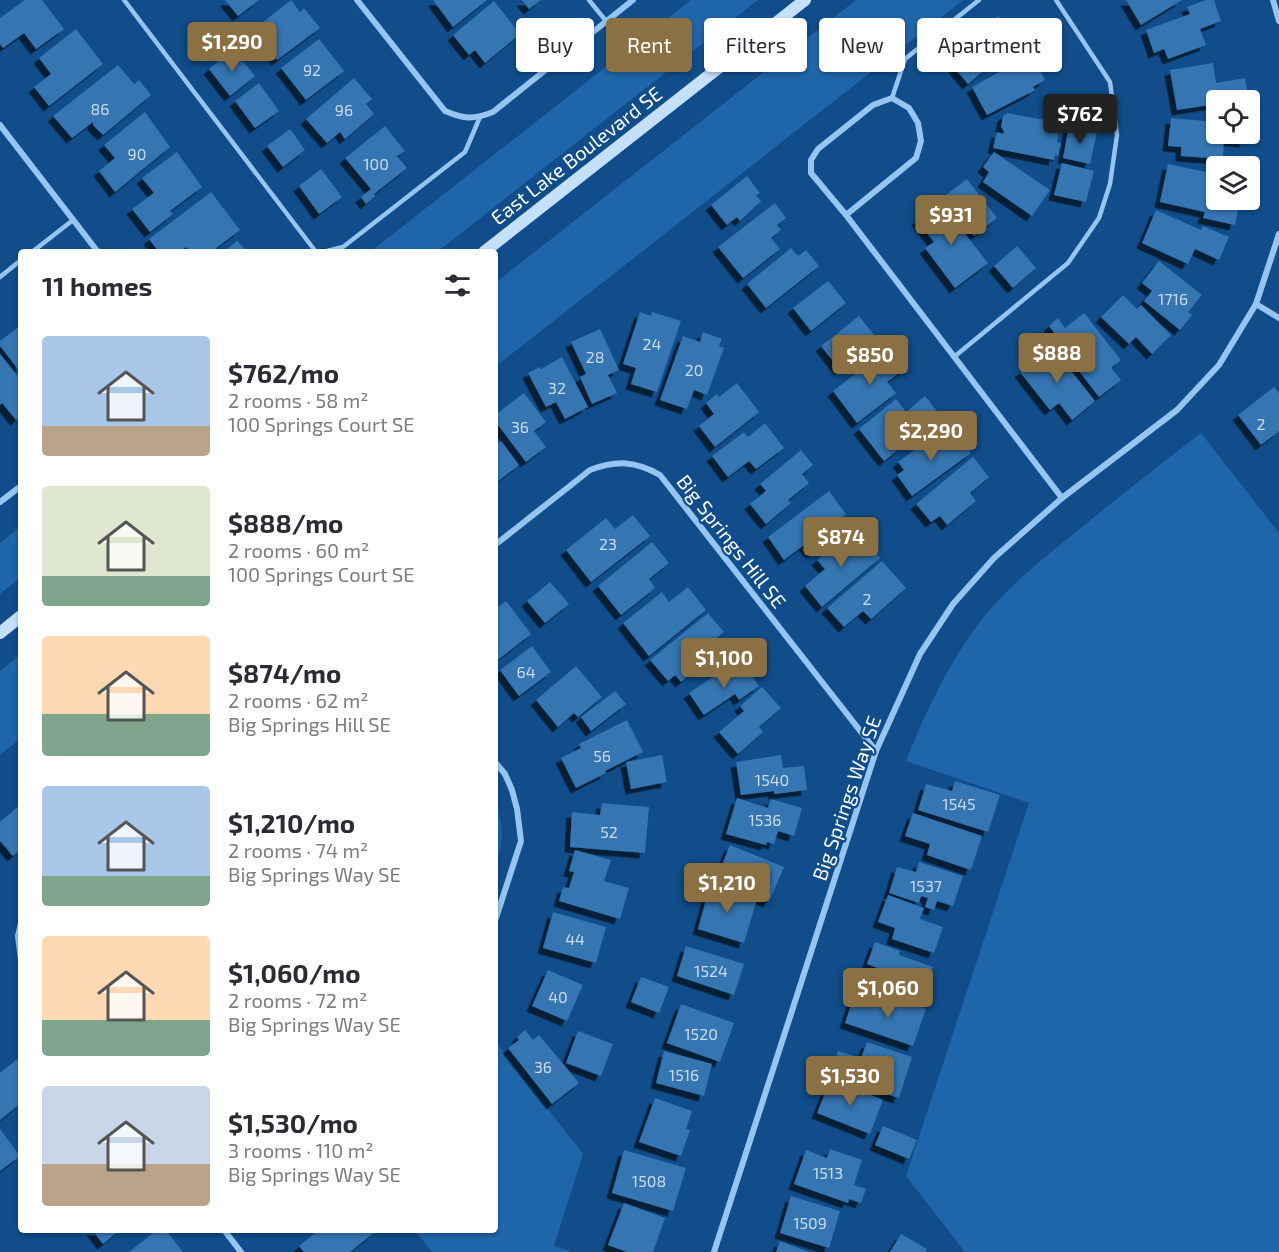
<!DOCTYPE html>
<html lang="en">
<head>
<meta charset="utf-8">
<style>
	body { margin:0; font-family:"Exo 2",sans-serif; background:#f2f2f3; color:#2b2b33; height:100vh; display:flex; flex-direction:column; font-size:22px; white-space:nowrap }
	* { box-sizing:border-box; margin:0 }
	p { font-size:20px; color:#7c7c81 }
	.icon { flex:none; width:33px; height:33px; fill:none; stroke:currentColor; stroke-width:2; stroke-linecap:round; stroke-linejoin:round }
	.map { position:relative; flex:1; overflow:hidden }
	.sheet { position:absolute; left:18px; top:249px; width:480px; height:984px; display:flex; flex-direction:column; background:#fff; border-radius:6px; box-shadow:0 2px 4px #0004 }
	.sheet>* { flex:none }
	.top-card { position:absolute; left:516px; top:18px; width:570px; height:54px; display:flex; gap:12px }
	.controls { position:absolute; left:1206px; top:90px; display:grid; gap:12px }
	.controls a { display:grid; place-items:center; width:54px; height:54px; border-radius:6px; background:#fff; box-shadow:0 2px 4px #0004; font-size:30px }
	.price { position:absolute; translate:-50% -51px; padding:0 14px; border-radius:6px; background:#8a7043; color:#fff; font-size:20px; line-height:39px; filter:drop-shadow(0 2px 3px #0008) }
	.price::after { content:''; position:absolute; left:50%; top:36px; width:18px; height:14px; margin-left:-9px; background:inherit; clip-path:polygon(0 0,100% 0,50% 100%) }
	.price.on { background:#222; color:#fff }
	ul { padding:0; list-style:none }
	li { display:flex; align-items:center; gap:18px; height:150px; padding:0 24px }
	li span { display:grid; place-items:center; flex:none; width:168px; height:120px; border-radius:6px; color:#555 }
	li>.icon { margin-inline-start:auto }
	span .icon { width:72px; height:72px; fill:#fffc; stroke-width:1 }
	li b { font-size:26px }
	h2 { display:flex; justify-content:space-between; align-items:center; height:72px; padding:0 24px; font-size:26px }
	.chip { padding:0 21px; border-radius:6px; background:#fff; box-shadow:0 2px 4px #0004; font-size:21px; line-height:54px }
	.chip.on { background:#8a7043; color:#fff }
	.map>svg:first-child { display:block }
</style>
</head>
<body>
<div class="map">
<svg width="1279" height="1252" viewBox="0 0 1279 1252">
	<defs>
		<filter id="shadow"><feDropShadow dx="-5.5" dy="5.5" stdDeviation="0" flood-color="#0009"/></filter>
	</defs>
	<rect width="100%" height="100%" fill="#104d8a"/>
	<g fill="#1f65a9">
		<polygon points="691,0 758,0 437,252 370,252"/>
		<polygon points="856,0 963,0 495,367 495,283"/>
		<path d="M1201,433L1279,533V1252H965L906,1176L1029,803L906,761C928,706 954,651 993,606C1020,576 1051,552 1082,527C1121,495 1161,464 1201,433Z"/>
		<polygon points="21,526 21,577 0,594 0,543"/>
		<polygon points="21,654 21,738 0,755 0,671"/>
		<path d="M495,800C505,827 503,841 495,868Z"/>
		<polygon points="495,1041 583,1154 554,1246 572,1252 432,1252 415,1230 495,1230"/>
	</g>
	<g fill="#3474b2" filter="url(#shadow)">
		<polygon points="25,0 42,0 64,29 36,49 24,33 3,48 0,44 0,18"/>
		<polygon points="225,0 259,0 238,16"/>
		<polygon points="291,0 300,12 304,8 320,28 277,60 254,29"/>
		<polygon points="433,0 487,0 453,27"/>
		<polygon points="522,0 541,0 529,9"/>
		<polygon points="1126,0 1182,0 1141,25"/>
		<polygon points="1206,0 1214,0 1221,21 1200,29 1206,45 1168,59 1164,49 1154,53 1146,30 1190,14 1187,7"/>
		<polygon points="494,1 520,34 485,63 475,50 469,55 453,35"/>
		<polygon points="998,16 1020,41 968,84 947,59"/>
		<polygon points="76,29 103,64 49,106 34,87 51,74 39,58"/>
		<polygon points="319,39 344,71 306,100 281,68"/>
		<polygon points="233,49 255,76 230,96 209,69"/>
		<polygon points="1031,55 1045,80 1033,87 1035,90 987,115 972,87"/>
		<polygon points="1213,63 1216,83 1245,78 1249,100 1216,100 1216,104 1177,110 1170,70"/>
		<polygon points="118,65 134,84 139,80 151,95 103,135 93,125 93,122 72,138 53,116"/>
		<polygon points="354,78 372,99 366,104 374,114 345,139 340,132 327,143 306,119"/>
		<polygon points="259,83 279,111 255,128 235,101"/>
		<polygon points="145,112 170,147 115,192 99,171 115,158 104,145"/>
		<polygon points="1007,113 1061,123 1057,142 1061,143 1058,156 1055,155 1054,160 993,148 997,132 1003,134 1004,131 1001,127 1003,116"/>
		<polygon points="1171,118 1216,122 1216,134 1245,134 1245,142 1224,140 1223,159 1181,156 1181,147 1168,146"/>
		<polygon points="385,126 405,151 397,156 407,168 374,194 375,196 366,204 361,197 371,189 345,158"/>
		<polygon points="1069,126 1097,132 1090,164 1063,158"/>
		<polygon points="290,129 305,150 283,167 267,146"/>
		<polygon points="177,152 202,187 170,211 173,214 150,232 132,209 154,193 142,178"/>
		<polygon points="994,152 1050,190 1032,216 983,182 989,172 983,167"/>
		<polygon points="1062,163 1094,171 1086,202 1054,195"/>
		<polygon points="1168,164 1216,174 1216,200 1240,200 1235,225 1203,218 1205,212 1160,202"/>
		<polygon points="321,169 342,197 319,214 299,186"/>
		<polygon points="747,176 760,193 756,195 761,201 740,221 737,217 727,225 711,205"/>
		<polygon points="967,179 997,218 974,236 943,197"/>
		<polygon points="211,192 240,230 211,252 190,252 186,247 180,252 159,252 149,239"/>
		<polygon points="940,202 988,263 955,288 925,248 934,242 917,220"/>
		<polygon points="775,203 786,218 777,225 781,230 771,238 780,249 743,278 718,247"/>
		<polygon points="1156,210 1201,230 1203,226 1229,237 1219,260 1195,249 1188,264 1142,243"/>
		<polygon points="237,241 248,252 224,252"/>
		<polygon points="1017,246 1036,268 1013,288 994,266"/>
		<polygon points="791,248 798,256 806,250 819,266 766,308 747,284"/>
		<polygon points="1159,261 1202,295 1188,312 1192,315 1180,330 1144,301 1152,291 1142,283"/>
		<polygon points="828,281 846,303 811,331 793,308"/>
		<polygon points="1123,295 1137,309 1141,305 1171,335 1152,354 1136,337 1129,344 1101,317"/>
		<polygon points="640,312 651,316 652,312 681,321 657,392 631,384 636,368 623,364"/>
		<polygon points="1084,313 1121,360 1111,368 1121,380 1099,397 1052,336 1055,334 1049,326 1058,318 1065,328"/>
		<polygon points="859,316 878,340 840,370 821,346"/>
		<polygon points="21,325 21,373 0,346 0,341"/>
		<polygon points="600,329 619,370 608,375 617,393 592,404 580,377 586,374 571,342"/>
		<polygon points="703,332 722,339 719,346 724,348 707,395 694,390 687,409 660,400 683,336 700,342"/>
		<polygon points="890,347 906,368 887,382 896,393 857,423 833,391"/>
		<polygon points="1052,347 1095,401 1072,420 1059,403 1050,410 1020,372"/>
		<polygon points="0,354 21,380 21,416 16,420 2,403 0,405"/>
		<polygon points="562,357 588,407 565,419 556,402 546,407 528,373 540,367 541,369"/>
		<polygon points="737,383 759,412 715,447 699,426 714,414 706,403 717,394 719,397"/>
		<polygon points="1274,387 1279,393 1279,431 1261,445 1238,415"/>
		<polygon points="524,393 546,422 534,431 546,447 526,462 495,421 495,415"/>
		<polygon points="925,396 941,416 884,461 859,429 896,399 906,412"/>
		<polygon points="765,423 784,448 756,469 749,461 728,477 712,456 744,432 748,437"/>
		<polygon points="955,432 971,453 912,496 897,475 904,470 898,462 929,439 935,446"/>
		<polygon points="501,441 519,465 497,482 495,478 495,446"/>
		<polygon points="801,450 813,465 802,474 809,483 788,500 791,503 766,524 750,504 766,491 760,484"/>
		<polygon points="973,457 989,477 970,493 976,501 947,525 940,516 931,522 916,504"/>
		<polygon points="829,491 846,514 836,521 843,530 812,553 804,545 784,560 768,537"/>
		<polygon points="633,515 650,536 591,582 566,550 606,518 615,529"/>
		<polygon points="847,536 853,543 862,536 880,558 822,607 805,586 825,569 817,560"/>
		<polygon points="652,542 669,563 649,579 655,588 621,615 598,586"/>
		<polygon points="882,561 906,588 871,619 863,611 844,627 827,608"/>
		<polygon points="550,582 569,604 545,623 527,601"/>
		<polygon points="688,587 706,610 649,656 623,623 662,592 669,602"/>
		<polygon points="506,601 531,634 495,662 495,609"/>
		<polygon points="708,613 724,632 703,649 711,658 681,682 675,675 668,681 650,660"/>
		<polygon points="532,646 551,672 519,696 500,670"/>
		<polygon points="744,664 759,686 739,700 735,694 704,715 689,693 720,672 724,678"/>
		<polygon points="576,666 602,697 578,717 574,713 558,727 536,700"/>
		<polygon points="762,687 781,708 759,727 763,732 738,754 719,732 744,711 740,706"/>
		<polygon points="615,691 626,704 591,731 581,717"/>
		<polygon points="627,720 643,752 605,771 606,773 576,788 561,758 581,748 579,744"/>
		<polygon points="662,755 667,782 631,789 626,762"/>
		<polygon points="781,755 783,768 804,766 807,790 774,794 774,791 741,795 736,762"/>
		<polygon points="955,781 1000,795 988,832 918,810 926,784 952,791"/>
		<polygon points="737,798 768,808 771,799 802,808 794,836 778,831 774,844 767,842 766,845 726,834"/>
		<polygon points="602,803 649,807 645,853 570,847 572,812 600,815"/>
		<polygon points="21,804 21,849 13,856 0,841 0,822"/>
		<polygon points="913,813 982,836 971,870 927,855 930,844 905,836"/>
		<polygon points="730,845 784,867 769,902 716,880"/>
		<polygon points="575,850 611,860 604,881 629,888 620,919 559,901 563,887 569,888 574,872 569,871"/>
		<polygon points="919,862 963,876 953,906 937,901 934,910 925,907 928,898 921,896 919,903 889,893 897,867 916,872"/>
		<polygon points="710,885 757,899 744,943 698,929"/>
		<polygon points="888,895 924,908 920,919 943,927 934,953 892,939 895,928 878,922"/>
		<polygon points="553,912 606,927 596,963 543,948"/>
		<polygon points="875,942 900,951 899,955 933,967 923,997 879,981 883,970 867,964"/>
		<polygon points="686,946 744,964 734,995 677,976"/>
		<polygon points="548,970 583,985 567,1021 532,1006"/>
		<polygon points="641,977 669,987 659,1013 631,1002"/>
		<polygon points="882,994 926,1009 913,1046 845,1023 853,999 877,1007"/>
		<polygon points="681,1004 734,1023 720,1062 667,1043"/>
		<polygon points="525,1030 533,1040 539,1035 579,1083 552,1104 508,1048 519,1040 517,1037"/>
		<polygon points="578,1031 613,1044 601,1076 566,1063"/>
		<polygon points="867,1042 912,1057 899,1098 830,1077 838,1051 861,1058"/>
		<polygon points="664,1051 712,1064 704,1096 656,1083"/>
		<polygon points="21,1056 21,1103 0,1120 0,1073"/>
		<polygon points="831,1079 883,1100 870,1134 817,1113"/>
		<polygon points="655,1098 692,1111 686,1129 690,1130 681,1156 639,1142"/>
		<polygon points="883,1126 917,1140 909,1159 875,1145"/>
		<polygon points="0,1129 20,1156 0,1171"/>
		<polygon points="830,1149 862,1160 854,1185 866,1189 861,1203 849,1199 848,1203 794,1184 806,1150 827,1158"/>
		<polygon points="624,1150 686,1168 673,1211 612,1193"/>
		<polygon points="791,1196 840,1211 829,1248 780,1233"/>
		<polygon points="624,1203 665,1218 653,1252 627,1252 608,1245"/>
		<polygon points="92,1230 120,1230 103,1244"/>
		<polygon points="157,1230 166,1230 183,1252 129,1252"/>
		<polygon points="319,1230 375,1230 376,1231 350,1252 304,1252 299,1246"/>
		<polygon points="901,1234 927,1249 925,1252 890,1252"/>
		<polygon points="780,1241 809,1252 776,1252"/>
	</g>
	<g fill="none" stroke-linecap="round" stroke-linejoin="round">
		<g stroke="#96c5f2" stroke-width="4.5">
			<polyline points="124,0 316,252"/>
			<polyline points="589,0 606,21"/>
			<polyline points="892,98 905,59 979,0"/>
			<polyline points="32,252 73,220"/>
			<polyline points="323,252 343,247 465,152 480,117"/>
			<polyline points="0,277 21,260"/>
			<polyline points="954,357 1068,263 1099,218 1110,184 1117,135 1110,82 1056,0"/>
		</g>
		<g stroke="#96c5f2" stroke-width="6">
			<path d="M357,0L445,111C464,119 473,120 493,112L633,0"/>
			<polyline points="1273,0 1279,21"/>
			<polyline points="0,125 98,252"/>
			<polyline points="846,215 916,158 921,141 918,123 909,108 892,98 873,105 818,149 811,160 811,173 846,215 1062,498"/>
			<polyline points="1256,304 1279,318"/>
			<polyline points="0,502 21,486"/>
			<path d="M495,545L590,470C617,460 635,461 660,475L876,751"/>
			<polyline points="495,762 505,774 512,790 517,809 521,841 495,921"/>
			<polyline points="21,923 18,936 21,960"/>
			<polyline points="224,1230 241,1252"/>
			<polyline points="714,1252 876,751 920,654 953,604 994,558 1062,498 1177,410 1219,365 1256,304 1279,234"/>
		</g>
		<g stroke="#c5e0fc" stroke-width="12">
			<polyline points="484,252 805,0"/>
			<polyline points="0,633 21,616"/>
		</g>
	</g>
	<g text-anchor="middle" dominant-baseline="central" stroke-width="4.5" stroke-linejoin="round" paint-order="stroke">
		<g font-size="16" fill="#ccdcec">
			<text x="312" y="69">92</text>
			<text x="100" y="108">86</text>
			<text x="344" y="109">96</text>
			<text x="137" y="153">90</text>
			<text x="376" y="163">100</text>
			<text x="1173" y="298">1716</text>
			<text x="652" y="343">24</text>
			<text x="595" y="356">28</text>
			<text x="694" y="369">20</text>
			<text x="557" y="387">32</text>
			<text x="1261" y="423">2</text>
			<text x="520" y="426">36</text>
			<text x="608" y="543">23</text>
			<text x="867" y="598">2</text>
			<text x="526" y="671">64</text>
			<text x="602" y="755">56</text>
			<text x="772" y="779">1540</text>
			<text x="959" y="803">1545</text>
			<text x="765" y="819">1536</text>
			<text x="609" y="831">52</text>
			<text x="926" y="885">1537</text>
			<text x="575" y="938">44</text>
			<text x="711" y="970">1524</text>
			<text x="558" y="996">40</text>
			<text x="701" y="1033">1520</text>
			<text x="543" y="1066">36</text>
			<text x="684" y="1074">1516</text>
			<text x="828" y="1172">1513</text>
			<text x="649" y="1180">1508</text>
			<text x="810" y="1222">1509</text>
		</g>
		<g font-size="20" fill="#fff" stroke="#104d8a">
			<text transform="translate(576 155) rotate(-38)">East Lake Boulevard SE</text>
			<text transform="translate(732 541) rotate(52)">Big Springs Hill SE</text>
			<text transform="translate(846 798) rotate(-71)">Big Springs Way SE</text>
		</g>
	</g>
</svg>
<div class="controls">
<a><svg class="icon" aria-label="locate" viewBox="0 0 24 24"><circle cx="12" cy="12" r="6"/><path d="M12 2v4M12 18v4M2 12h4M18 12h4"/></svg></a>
<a><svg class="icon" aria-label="layers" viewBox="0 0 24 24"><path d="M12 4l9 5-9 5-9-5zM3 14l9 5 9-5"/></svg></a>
</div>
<b class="price" style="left:232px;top:73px">$1,290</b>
<b class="price on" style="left:1080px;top:145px">$762</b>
<b class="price" style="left:951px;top:246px">$931</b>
<b class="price" style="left:1057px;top:384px">$888</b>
<b class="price" style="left:870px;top:386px">$850</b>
<b class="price" style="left:931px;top:462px">$2,290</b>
<b class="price" style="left:841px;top:568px">$874</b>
<b class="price" style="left:724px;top:689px">$1,100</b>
<b class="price" style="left:727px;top:914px">$1,210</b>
<b class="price" style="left:888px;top:1019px">$1,060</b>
<b class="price" style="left:850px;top:1107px">$1,530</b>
<div class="top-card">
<a class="chip">Buy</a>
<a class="chip on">Rent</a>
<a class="chip">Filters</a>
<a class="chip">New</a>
<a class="chip">Apartment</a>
</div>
<section class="sheet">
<h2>11 homes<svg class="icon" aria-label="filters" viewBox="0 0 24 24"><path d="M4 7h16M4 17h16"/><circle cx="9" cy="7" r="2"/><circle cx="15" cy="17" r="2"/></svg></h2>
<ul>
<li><span style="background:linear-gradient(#a9c7e8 75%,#b9a48a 0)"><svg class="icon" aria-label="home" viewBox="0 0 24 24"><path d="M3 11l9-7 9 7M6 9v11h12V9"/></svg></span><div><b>$762/mo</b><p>2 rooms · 58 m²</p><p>100 Springs Court SE</p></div></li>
<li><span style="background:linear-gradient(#dfe7d0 75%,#7fa58c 0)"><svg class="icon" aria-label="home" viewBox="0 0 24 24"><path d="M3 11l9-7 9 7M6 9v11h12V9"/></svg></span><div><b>$888/mo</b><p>2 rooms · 60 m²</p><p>100 Springs Court SE</p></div></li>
<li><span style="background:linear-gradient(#ffd9b3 65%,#7fa58c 0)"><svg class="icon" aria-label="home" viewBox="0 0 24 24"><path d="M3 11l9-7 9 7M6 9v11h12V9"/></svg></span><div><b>$874/mo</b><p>2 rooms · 62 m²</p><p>Big Springs Hill SE</p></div></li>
<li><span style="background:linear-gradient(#a9c7e8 75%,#7fa58c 0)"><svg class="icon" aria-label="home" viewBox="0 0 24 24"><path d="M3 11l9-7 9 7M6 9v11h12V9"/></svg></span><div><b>$1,210/mo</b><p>2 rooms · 74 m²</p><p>Big Springs Way SE</p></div></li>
<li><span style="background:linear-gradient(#ffd9b3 70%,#7fa58c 0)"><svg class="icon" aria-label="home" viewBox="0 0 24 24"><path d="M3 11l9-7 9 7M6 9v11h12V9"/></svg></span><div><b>$1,060/mo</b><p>2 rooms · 72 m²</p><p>Big Springs Way SE</p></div></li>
<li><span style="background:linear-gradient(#c9d6e8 65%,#b9a48a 0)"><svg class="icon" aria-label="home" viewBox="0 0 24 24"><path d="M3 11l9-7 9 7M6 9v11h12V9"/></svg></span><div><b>$1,530/mo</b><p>3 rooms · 110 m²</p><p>Big Springs Way SE</p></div></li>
</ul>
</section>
</div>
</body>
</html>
